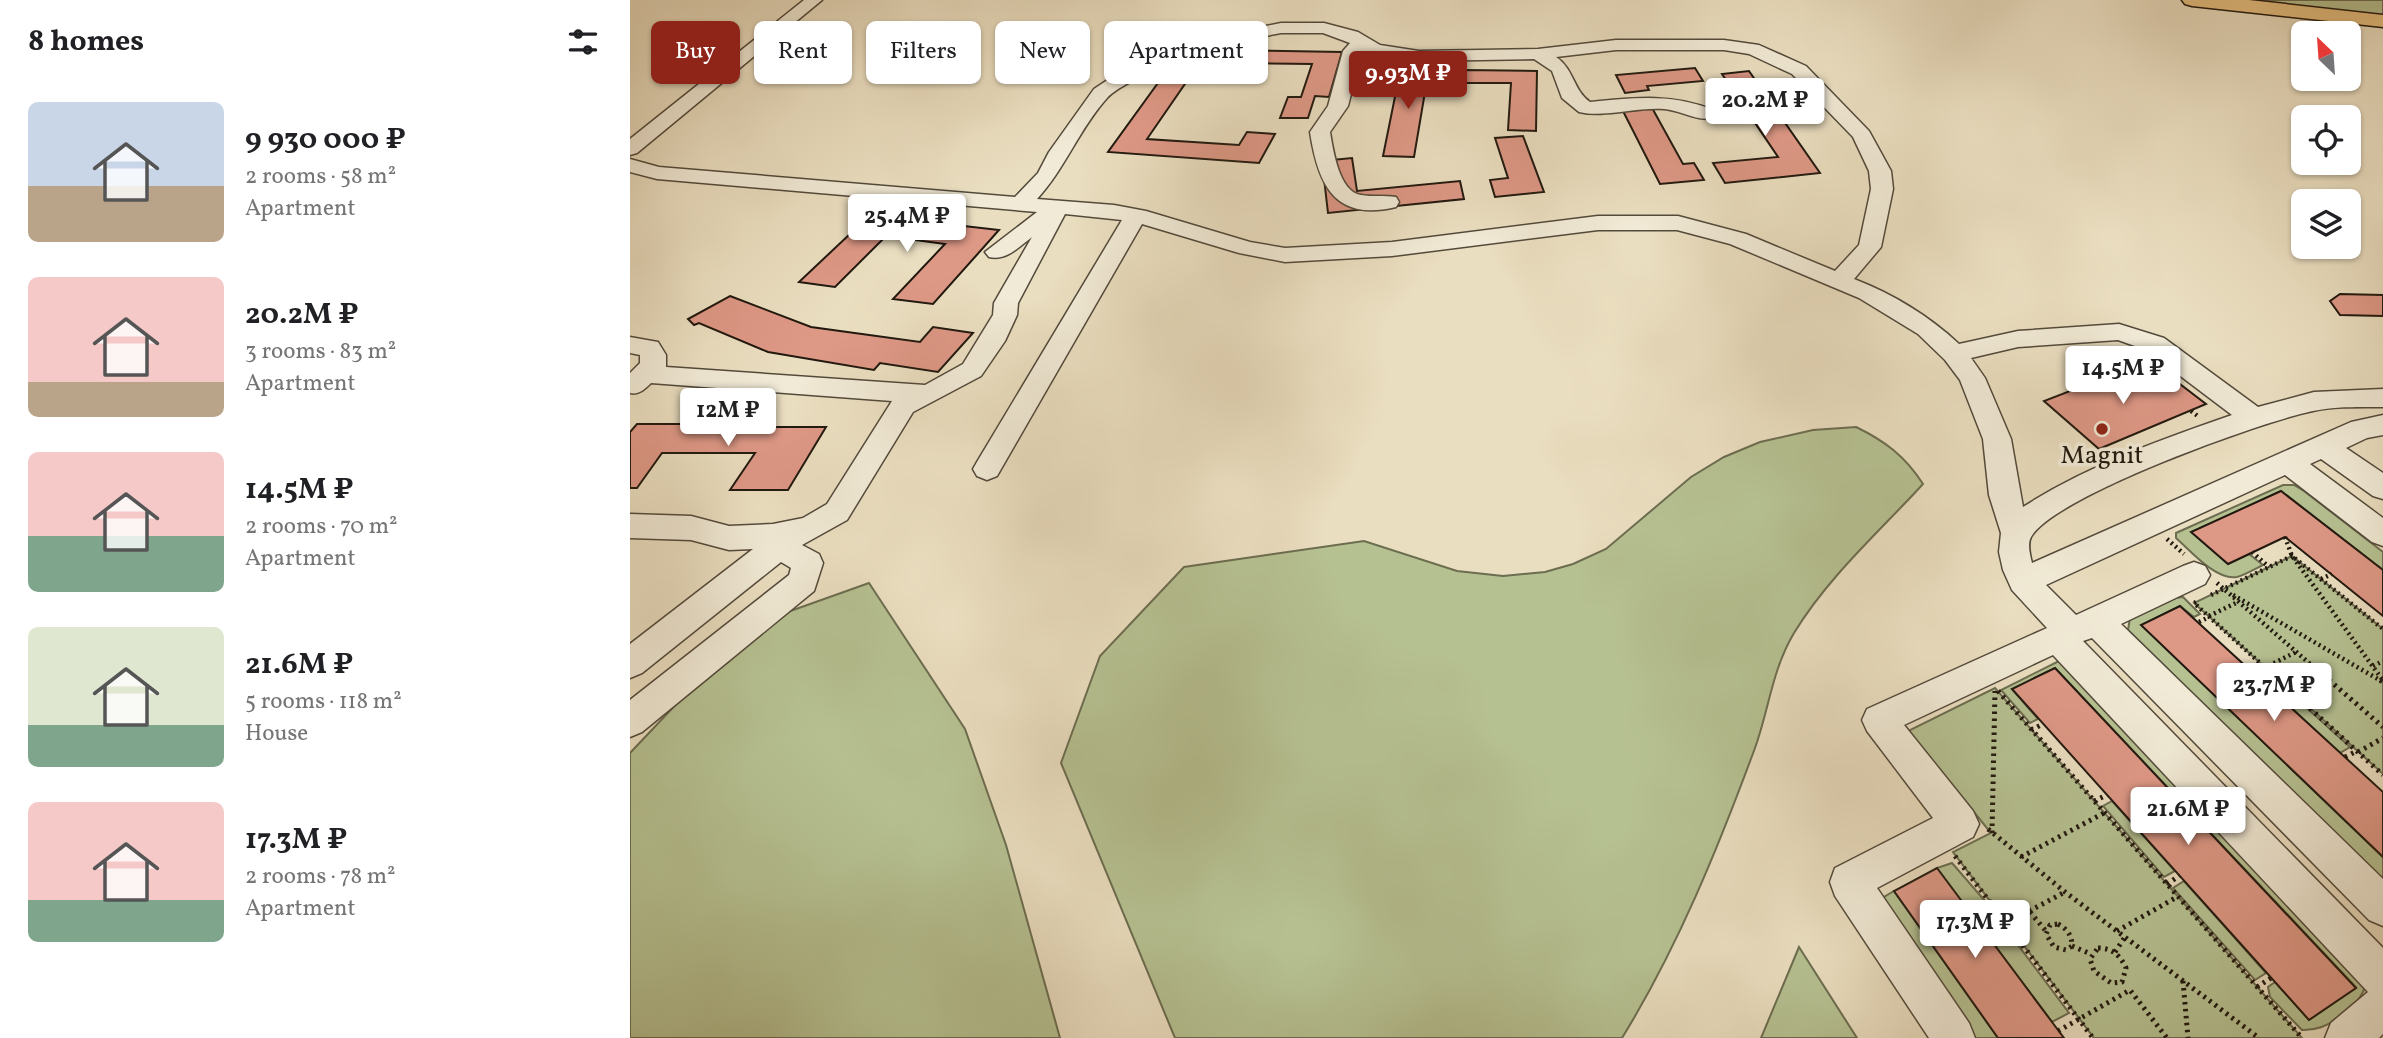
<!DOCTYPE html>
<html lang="en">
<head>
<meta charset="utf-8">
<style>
	body { margin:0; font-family:Vollkorn,serif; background:#f6f6f6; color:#202124; height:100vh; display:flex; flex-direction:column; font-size:26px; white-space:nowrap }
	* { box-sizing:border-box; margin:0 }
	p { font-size:23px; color:#757577 }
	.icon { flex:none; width:38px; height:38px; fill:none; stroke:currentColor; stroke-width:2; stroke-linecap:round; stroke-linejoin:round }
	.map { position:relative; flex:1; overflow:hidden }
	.sheet { display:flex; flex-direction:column; background:#fff; width:630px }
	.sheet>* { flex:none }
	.banner { position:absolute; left:21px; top:21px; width:665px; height:63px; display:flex; gap:14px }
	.needle { width:46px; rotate:335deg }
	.tools { position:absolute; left:1661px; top:21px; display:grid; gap:14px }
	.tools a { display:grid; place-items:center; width:70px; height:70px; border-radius:10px; background:#fff; box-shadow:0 2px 5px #0004; font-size:35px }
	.price { position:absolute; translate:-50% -60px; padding:0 16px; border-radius:7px; background:#fff; color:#222; font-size:23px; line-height:46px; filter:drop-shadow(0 2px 4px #0008) }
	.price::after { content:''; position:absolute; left:50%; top:42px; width:21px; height:16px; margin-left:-10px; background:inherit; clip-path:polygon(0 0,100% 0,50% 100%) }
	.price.selected { background:#8f2418; color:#fff }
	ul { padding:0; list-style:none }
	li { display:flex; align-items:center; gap:21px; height:175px; padding:0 28px }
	li span { display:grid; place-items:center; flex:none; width:196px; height:140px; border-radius:10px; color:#555 }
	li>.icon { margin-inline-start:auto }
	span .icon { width:84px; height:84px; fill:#fffc; stroke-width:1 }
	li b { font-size:30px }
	h2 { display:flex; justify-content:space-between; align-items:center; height:84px; padding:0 28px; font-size:30px }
	.pill { padding:0 24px; border-radius:10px; background:#fff; box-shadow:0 2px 5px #0004; font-size:24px; line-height:63px }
	.pill.selected { background:#8f2418; color:#fff }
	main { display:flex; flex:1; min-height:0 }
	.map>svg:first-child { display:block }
</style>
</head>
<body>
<main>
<section class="sheet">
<h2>8 homes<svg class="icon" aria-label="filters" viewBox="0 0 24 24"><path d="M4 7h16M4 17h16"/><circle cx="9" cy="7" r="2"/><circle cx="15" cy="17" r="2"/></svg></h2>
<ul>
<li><span style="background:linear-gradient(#c9d6e8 60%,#b9a48a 0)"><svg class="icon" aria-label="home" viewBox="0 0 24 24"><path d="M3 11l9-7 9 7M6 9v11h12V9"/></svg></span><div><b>9 930 000 ₽</b><p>2 rooms · 58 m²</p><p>Apartment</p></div></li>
<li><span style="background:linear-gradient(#f6c9c9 75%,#b9a48a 0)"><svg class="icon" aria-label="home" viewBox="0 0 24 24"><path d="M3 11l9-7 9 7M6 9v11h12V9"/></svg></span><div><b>20.2M ₽</b><p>3 rooms · 83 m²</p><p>Apartment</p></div></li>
<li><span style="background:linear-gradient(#f6c9c9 60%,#7fa58c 0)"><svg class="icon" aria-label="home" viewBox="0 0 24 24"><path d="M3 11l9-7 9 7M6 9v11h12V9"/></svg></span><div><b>14.5M ₽</b><p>2 rooms · 70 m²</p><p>Apartment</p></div></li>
<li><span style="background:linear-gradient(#dfe7d0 70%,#7fa58c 0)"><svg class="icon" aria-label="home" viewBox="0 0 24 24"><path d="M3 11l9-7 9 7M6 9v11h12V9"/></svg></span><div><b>21.6M ₽</b><p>5 rooms · 118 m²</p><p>House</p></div></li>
<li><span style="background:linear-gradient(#f6c9c9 70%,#7fa58c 0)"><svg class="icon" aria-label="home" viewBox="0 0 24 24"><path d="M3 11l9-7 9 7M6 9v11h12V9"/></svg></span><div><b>17.3M ₽</b><p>2 rooms · 78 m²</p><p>Apartment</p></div></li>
</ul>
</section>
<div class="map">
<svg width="1753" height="1038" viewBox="0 0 1753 1038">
	<rect width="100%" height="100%" fill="#eadec0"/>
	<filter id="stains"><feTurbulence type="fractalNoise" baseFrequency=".00286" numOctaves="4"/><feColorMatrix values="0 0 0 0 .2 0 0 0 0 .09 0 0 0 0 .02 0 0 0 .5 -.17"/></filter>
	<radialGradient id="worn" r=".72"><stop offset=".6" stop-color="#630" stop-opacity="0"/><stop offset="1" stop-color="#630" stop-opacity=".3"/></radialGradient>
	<g fill="#b6c192" stroke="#6c6d50" stroke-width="2">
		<polygon points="1618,0 1753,0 1753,16"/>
		<path d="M1226,427C1255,441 1275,456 1293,484C1250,531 1198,577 1164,633C1142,670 1139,709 1125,748C1088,848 1048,947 992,1038H545L431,763L470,656L554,567L734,541L827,571L873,576L915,572L943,564L976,549L1061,477L1094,457L1130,442L1183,430Z"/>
		<path d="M1653,485H1664L1674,491L1753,552V570L1651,491L1562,532L1598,564L1619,554L1633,565C1625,569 1615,575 1607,577C1586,581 1560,550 1546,538V533Z"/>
		<polygon points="1662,556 1753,629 1753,774 1564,603"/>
		<polygon points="239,583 335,729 376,845 430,1038 0,1038 0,753 121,625"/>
		<polygon points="1553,597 1570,614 1564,617 1550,606 1512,625 1753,857 1753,881 1498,630 1500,618 1544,598"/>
		<path d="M1431,660L1736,984C1729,1008 1698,1031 1672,1030L1640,997L1638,987L1645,982L1679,1020L1726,987L1425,668L1382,689L1408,719L1400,723L1371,690Z"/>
		<polygon points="1638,673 1720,747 1710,753 1629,678"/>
		<polygon points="1365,688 1672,1038 1464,1038 1323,852 1361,833 1278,731"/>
		<polygon points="1482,801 1545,871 1534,877 1473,806"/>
		<polygon points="1322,863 1362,909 1364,919 1350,926 1307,868"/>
		<polygon points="1554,881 1636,973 1625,980 1543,888"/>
		<polygon points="1264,891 1368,1038 1345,1038 1253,901 1254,897"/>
		<polygon points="1379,933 1439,1013 1422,1022 1363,943"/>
		<polygon points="1169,947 1227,1038 1131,1038"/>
	</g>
	<g fill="#de9886" stroke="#21190f" stroke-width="2">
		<polygon points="594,50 712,52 699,97 685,96 678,118 650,118 658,97 671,97 682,64 614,63 612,67 586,67"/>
		<polygon points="771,67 809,68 807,81 797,80 784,157 753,156"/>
		<polygon points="1065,68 1073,81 1017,86 1019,90 995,93 986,75"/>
		<polygon points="834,70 907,71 906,131 878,130 881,83 832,83"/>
		<polygon points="1119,71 1190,173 1095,183 1083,163 1148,157 1092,74"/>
		<polygon points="533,76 559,78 517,139 609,145 617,132 645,134 629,163 478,152"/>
		<polygon points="1021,106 1053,164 1064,163 1074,180 1030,184 992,109"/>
		<polygon points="893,136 914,192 865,197 860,180 878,178 865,138"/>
		<polygon points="722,158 727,191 830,181 834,199 698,213 692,161"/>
		<polygon points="239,216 283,221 287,216 329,221 325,225 369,230 303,304 263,299 315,244 256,236 205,287 169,282"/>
		<polygon points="1710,294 1753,295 1753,316 1710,315 1700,301"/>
		<polygon points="100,296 181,327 290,342 303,327 343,333 308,372 250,363 244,370 138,352 69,323 64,325 58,319"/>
		<polygon points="1484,374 1542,378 1576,404 1469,449 1414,401"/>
		<polygon points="67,415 135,415 127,427 196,427 158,490 100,490 125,453 32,453 7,488 0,488 0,432 7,424 60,424"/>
		<polygon points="1651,491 1753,570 1753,616 1655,537 1598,564 1561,532"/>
		<polygon points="1550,606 1753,792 1753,857 1511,625"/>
		<polygon points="1425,668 1726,988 1679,1020 1382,689"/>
		<polygon points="1307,868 1422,1022 1434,1038 1368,1038 1264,891"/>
	</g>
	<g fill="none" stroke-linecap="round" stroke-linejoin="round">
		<defs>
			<g id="minor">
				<polygon points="174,0 192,0 7,153 0,155 0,139"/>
				<path d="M651,23H694L728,32L750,45L789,51L908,49L986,40H1094L1129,45L1176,66L1239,131L1261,171L1263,189L1251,247L1224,279C1263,294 1299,316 1329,344L1388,331L1489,324L1534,338L1628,407L1684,392L1753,389V407C1730,407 1706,406 1683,411C1633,421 1424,496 1401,537C1397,544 1400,555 1402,563L1721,422L1753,415V435L1737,438L1716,448L1753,473V499L1743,496L1691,459L1680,464L1753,518V546L1742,542L1655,475L1416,585L1446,615L1553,566L1564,562L1575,566L1580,575L1575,584L1491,624L1753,879V926L1739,920L1462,638L1453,641L1753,948V1034L1749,1038H1695L1701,1023L1738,992L1423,655L1274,725L1343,811L1349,824L1343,837L1247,888L1339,1023L1345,1038H1299L1205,896L1200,882L1205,868L1303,818L1237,731L1232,720L1237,709L1417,628L1382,590L1373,570L1369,552L1371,533L1359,495L1353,439L1330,380L1315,360L1288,334L1229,298L1100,244L1047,230H968L762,256L655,262L609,253L512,224L367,476L357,480L347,476L343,469L347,462L492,220L435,214L388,303L387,315L375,341L351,376L283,412L217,520L172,545L189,554L193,563L184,591L12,732L0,737V700L159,575L161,568L151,562L12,673L0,678V644L123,549L99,550L61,540L0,538V514L61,516L99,526L143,524L173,518L197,504L262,401L21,383C15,389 9,395 0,393V373L10,363V355L0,353V337L28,342L36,355V367L295,385L333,364L363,315L364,303L402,237C389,247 376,261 359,257L355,252L407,212L27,179L0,172V159L29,167L385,197L408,173L419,152L464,89L485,75L592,35ZM651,33H693L720,43L713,51L698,106L680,132C688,184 704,222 766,207L769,202L766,197C754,195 743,197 731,195C709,192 703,150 700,132L718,106L732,51L789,61L904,59L922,71L932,98L949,112C973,118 1007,107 1034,109C1050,110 1068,122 1083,118L1086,114L1083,110C1042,93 1003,98 960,102C943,90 944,69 926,57L986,50H1094L1119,54L1162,74L1223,137L1239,171L1241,189L1229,245L1205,271L1116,234L1048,216H968L762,242L655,248L620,242L516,211L484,205L407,199C435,169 449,129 477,98C501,72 614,39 651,33ZM1488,340L1516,350L1602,415C1530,440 1457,466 1393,507L1381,439L1355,378L1341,358L1388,347Z"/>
			</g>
			<polygon id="major" points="1552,0 1619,0 1753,15 1753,27 1562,6 1555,4"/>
		</defs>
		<use href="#minor" stroke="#534a3b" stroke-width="3"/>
		<use href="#major" stroke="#21190f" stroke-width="3"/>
		<g stroke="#21190f" stroke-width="4.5" stroke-dasharray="2 3.5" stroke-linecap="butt">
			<polyline points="1561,411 1569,417"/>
			<polyline points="1655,537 1662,556 1752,679"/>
			<polyline points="1537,539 1554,554"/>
			<polyline points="1622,552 1639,567"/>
			<polyline points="1691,579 1702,574"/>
			<polyline points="1587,583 1701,682"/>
			<polyline points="1581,595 1662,556 1753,629"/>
			<polyline points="1603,595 1753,682"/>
			<polyline points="1566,602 1564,603 1651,682"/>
			<polyline points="1579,616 1608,602"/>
			<polyline points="1569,622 1579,617"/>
			<polyline points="1743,666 1753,661"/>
			<polyline points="1624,673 1666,652"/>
		</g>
		<g stroke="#21190f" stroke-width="5" stroke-dasharray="2.5 4.5" stroke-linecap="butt">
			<polyline points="1649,680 1753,775"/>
			<polyline points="1699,680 1753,727"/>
			<polyline points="1750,680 1753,682"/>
			<polyline points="1368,691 1672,1038"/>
			<polyline points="1401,730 1413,724"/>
			<polyline points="1728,752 1753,738"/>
			<polyline points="1715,757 1727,751"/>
			<polyline points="1464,801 1477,795"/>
			<polyline points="1358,829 1435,892 1629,1038"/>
			<polyline points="1362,833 1365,691"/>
			<polyline points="1325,856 1463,1038"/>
			<polyline points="1391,857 1474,813"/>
			<polyline points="1537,884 1549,876"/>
			<polyline points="1400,912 1415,930"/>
			<path d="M1428,924C1437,929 1442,935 1442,946L1436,950L1424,947L1416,934L1420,925Z"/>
			<polyline points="1487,931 1547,897"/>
			<polyline points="1356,934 1435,892"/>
			<polyline points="1442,946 1461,954"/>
			<path d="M1468,948C1482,948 1490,955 1496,968L1492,982L1481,983L1464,971L1460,959Z"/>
			<polyline points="1485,952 1495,937"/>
			<polyline points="1553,981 1558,1038"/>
			<polyline points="1627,987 1641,978"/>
			<polyline points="1428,1031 1500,990 1537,1038"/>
		</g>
		<use href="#minor" fill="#f1ead6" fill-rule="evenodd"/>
		<use href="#major" fill="#e5bf80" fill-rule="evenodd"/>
	</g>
	<circle fill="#8f2418" stroke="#f1ead6" stroke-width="2.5" cx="1472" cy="429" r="7"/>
	<g text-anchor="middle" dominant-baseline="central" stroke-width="7" stroke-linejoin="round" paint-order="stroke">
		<g font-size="26" fill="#21190f" stroke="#f1ead6">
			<text x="1472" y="456">Magnit</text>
		</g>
	</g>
	<rect width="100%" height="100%" filter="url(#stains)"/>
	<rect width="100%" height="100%" fill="url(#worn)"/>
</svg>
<div class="tools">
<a><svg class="needle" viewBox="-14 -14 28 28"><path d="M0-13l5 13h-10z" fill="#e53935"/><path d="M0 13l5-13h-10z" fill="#757577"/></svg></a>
<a><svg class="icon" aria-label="locate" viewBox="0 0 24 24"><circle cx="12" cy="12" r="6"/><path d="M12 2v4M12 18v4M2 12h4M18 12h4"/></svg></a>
<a><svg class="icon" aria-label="layers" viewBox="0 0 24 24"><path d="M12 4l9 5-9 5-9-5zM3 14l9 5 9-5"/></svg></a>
</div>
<b class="price selected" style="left:778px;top:111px">9.93M ₽</b>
<b class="price" style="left:1135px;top:138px">20.2M ₽</b>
<b class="price" style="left:277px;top:254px">25.4M ₽</b>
<b class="price" style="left:1493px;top:406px">14.5M ₽</b>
<b class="price" style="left:98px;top:448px">12M ₽</b>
<b class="price" style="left:1644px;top:723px">23.7M ₽</b>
<b class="price" style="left:1558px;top:847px">21.6M ₽</b>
<b class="price" style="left:1345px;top:960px">17.3M ₽</b>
<div class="banner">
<a class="pill selected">Buy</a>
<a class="pill">Rent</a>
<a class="pill">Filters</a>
<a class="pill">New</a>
<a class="pill">Apartment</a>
</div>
</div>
</main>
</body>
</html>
